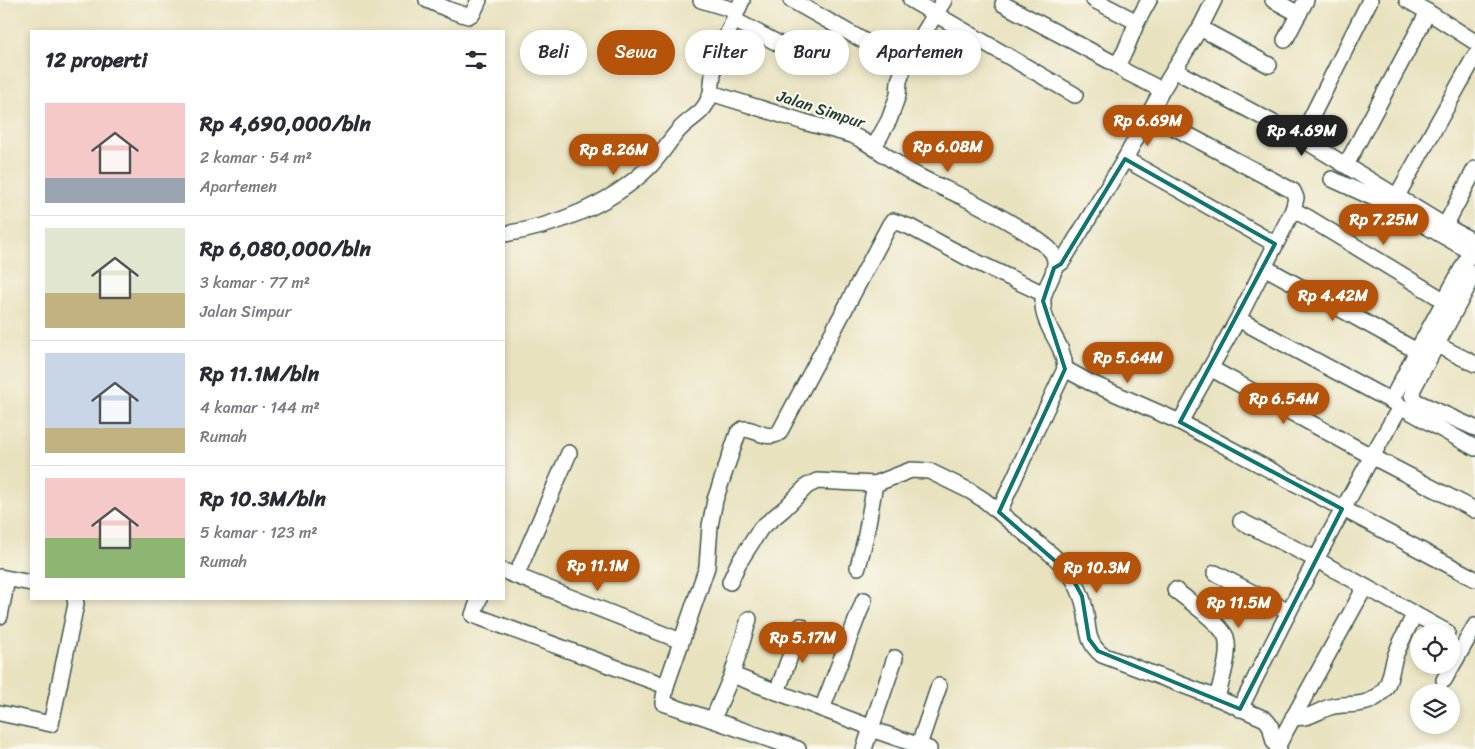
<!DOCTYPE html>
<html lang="id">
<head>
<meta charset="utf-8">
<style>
	body { margin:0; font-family:Sriracha,sans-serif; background:#f2f2f3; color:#2b2b33; height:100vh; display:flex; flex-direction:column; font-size:19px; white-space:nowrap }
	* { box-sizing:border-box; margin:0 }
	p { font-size:16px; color:#7c7c81 }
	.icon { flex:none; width:28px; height:28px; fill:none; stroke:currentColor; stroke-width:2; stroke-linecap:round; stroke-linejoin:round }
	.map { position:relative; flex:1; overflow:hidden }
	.drawer { position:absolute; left:30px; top:30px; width:475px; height:570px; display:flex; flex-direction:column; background:#fff; border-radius:0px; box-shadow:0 2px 8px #0003 }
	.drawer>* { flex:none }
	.banner { position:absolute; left:520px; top:30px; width:475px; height:45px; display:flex; gap:10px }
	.tools { position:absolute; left:1410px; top:624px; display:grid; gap:10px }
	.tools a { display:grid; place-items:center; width:50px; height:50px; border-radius:50%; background:#fff; box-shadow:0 2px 8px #0003; font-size:25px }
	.price { position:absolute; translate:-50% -42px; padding:0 11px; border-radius:18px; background:#b45309; color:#fff; font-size:16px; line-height:32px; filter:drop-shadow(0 1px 2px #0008) }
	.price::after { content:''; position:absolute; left:50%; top:30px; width:15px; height:11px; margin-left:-8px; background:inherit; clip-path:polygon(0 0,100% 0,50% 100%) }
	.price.selected { background:#222; color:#fff }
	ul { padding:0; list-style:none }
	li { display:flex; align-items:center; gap:15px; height:125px; padding:0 15px }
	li+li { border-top:1px solid #e1e1e2 }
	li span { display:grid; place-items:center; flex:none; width:140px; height:100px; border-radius:0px; color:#555 }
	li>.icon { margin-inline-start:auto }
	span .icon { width:60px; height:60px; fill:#fffc; stroke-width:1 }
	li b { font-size:21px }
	h2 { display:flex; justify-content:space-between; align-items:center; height:60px; padding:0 15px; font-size:21px }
	.tag { padding:0 18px; border-radius:22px; background:#fff; box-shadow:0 2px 8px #0003; font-size:18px; line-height:45px }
	.tag.selected { background:#b45309; color:#fff }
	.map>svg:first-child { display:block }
</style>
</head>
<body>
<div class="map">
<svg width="1475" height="749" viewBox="0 0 1475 749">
	<rect width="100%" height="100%" fill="#fbf7ec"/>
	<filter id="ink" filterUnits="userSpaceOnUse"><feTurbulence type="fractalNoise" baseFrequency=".02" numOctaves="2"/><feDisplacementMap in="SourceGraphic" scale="10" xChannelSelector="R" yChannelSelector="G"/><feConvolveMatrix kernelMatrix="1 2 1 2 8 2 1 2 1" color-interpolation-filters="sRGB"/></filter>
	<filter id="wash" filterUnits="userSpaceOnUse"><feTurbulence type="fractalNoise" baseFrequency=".0096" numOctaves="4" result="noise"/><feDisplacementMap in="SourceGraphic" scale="20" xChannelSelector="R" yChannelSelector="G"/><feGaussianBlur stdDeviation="1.12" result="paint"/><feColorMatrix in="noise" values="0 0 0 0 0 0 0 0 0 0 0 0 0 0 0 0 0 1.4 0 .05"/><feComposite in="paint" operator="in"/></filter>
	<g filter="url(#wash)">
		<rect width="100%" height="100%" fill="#e8e2bf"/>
	</g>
	<g filter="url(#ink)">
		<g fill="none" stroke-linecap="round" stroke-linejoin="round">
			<defs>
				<g id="street">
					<polyline points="427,0 452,11 468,16 473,13 479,0"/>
					<polyline points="701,0 737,11"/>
					<path d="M742,0L714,65L711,93L804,122L852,135L860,139C880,150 898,166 918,176C933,184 948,190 963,197C987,209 1014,224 1036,239C1042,243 1050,248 1053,254C1060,268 1048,281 1044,294C1042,300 1043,307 1044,313C1049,334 1064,345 1065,369L1032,439L999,512C1008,520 1017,527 1027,535C1044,548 1062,561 1074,580C1079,589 1083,599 1085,609C1089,628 1085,641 1102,655L1217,698L1265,719L1270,725L1274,742L1279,749"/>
					<polyline points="791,0 898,60 906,62 944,0"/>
					<polyline points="911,0 1075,95"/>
					<polyline points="1094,0 1137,22"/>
					<polyline points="1149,0 1137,22 1125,51 1117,65 1126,72 1162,90"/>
					<polyline points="1273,0 1299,14"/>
					<polyline points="1370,0 1304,132 1304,138 1309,143 1445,226 1475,242"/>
					<polyline points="1407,0 1428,12 1475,42"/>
					<polyline points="1003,4 1117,65"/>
					<polyline points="734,20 783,46"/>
					<polyline points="1200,28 1269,65"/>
					<polyline points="1285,40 1306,0"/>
					<polyline points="1174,70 1281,127"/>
					<polyline points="1149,114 1293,191 1296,198 1293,210"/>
					<polyline points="874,147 889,120 898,95 899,81 906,62"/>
					<polyline points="1125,159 1275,244"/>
					<polyline points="1346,165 1428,12"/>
					<polyline points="1332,179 1391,206 1466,249 1468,257 1417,351 1391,401 1475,448"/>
					<polyline points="1393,203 1475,56"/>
					<polyline points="1445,226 1475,169"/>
					<path d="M504,234C554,227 611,204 648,168C660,157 668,142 679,130C693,115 704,115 711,93"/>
					<polyline points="1264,267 1417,351"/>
					<polyline points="1054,268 1062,262 1125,159 1162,90 1200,28 1214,0"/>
					<polyline points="1475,273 1413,389 1412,395 1415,401 1475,428"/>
					<polyline points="1238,319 1391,401"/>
					<polyline points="1437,345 1475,364"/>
					<polyline points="1210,368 1371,456 1475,510"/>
					<polyline points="1065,369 1089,382 1180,422 1475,579"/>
					<polyline points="1180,422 1238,319 1293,210 1307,217 1445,301"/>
					<polyline points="1241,521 1317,560 1447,632"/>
					<polyline points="858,567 865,540 875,484"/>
					<polyline points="504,571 681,641"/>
					<polyline points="1215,573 1288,611"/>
					<polyline points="516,576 569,453"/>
					<polyline points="0,577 31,583"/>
					<polyline points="730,582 738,564 761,528 784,509 807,486 817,481 875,484 911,470 929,471 970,491 984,500 999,512"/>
					<path d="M1175,590C1187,599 1221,624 1226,637C1231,654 1221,681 1217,698"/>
					<polyline points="479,599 473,615 666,686"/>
					<polyline points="0,616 7,579"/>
					<polyline points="732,675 862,724 871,729 929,749"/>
					<polyline points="1444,680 1475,626"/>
					<polyline points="777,692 801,626"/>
					<polyline points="822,709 864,600"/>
					<path d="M1240,709C1290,607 1343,506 1400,407"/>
					<polyline points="0,713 51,724 76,604 75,599"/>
					<path d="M1293,717C1308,720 1317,711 1330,707C1344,703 1358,707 1372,700C1393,688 1389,673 1396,654C1401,641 1408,628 1414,615"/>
					<polyline points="713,719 732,675 749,619"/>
					<polyline points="919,745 939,686"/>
					<polyline points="1277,747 1365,587"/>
					<path d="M798,749L663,703L666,686L707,567L710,526L715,500L738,433L743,429H746C758,431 768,440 779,433L890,224L893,221L910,227L966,257L1044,294"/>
					<polyline points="864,749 895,658"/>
				</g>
			</defs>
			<use href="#street" stroke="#3d5649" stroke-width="18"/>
			<use href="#street" stroke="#fff" stroke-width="15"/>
		</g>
	</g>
	<path fill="none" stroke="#0f766e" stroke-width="4" stroke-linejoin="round" d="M1125,159L1275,244L1180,422L1342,509L1240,709L1098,651L1089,639L1082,596L1070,574L999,512L1065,369L1043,301L1054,268L1061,264Z"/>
	<g text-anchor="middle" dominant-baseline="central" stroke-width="4.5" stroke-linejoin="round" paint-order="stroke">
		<g font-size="16" fill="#1f3d34" stroke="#fbf7ec">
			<text transform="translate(821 109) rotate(18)">Jalan Simpur</text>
		</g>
	</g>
</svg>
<div class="tools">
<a><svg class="icon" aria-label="locate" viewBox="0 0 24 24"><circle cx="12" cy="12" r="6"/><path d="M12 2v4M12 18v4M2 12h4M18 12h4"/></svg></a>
<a><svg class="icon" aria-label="layers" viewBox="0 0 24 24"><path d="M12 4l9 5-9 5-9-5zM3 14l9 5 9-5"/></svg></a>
</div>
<b class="price" style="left:1148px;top:147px">Rp 6.69M</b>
<b class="price selected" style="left:1302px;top:157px">Rp 4.69M</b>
<b class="price" style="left:948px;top:173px">Rp 6.08M</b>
<b class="price" style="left:614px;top:176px">Rp 8.26M</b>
<b class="price" style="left:1384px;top:246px">Rp 7.25M</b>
<b class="price" style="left:1333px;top:322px">Rp 4.42M</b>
<b class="price" style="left:1128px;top:384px">Rp 5.64M</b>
<b class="price" style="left:1284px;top:425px">Rp 6.54M</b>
<b class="price" style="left:598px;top:592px">Rp 11.1M</b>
<b class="price" style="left:1097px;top:594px">Rp 10.3M</b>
<b class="price" style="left:1239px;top:629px">Rp 11.5M</b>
<b class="price" style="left:803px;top:664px">Rp 5.17M</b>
<div class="banner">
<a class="tag">Beli</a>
<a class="tag selected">Sewa</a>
<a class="tag">Filter</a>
<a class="tag">Baru</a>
<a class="tag">Apartemen</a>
</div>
<section class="drawer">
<h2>12 properti<svg class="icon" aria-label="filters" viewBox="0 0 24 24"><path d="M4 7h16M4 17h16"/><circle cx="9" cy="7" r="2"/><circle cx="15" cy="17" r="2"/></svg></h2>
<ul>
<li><span style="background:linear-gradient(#f6c9c9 75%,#9aa5b1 0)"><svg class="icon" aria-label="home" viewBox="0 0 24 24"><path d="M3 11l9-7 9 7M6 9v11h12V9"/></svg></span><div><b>Rp 4,690,000/bln</b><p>2 kamar · 54 m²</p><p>Apartemen</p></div></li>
<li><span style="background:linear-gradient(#dfe7d0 65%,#c2b280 0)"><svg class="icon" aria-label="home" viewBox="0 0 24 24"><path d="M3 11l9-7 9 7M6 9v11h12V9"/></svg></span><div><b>Rp 6,080,000/bln</b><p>3 kamar · 77 m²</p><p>Jalan Simpur</p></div></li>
<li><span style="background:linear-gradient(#c9d6e8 75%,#c2b280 0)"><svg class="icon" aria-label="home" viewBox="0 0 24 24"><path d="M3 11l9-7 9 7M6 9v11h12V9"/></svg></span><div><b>Rp 11.1M/bln</b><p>4 kamar · 144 m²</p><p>Rumah</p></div></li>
<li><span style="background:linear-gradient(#f6c9c9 60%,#8fb573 0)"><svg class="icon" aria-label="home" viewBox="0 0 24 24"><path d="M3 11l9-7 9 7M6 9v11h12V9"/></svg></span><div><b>Rp 10.3M/bln</b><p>5 kamar · 123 m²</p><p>Rumah</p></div></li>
</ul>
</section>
</div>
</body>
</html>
